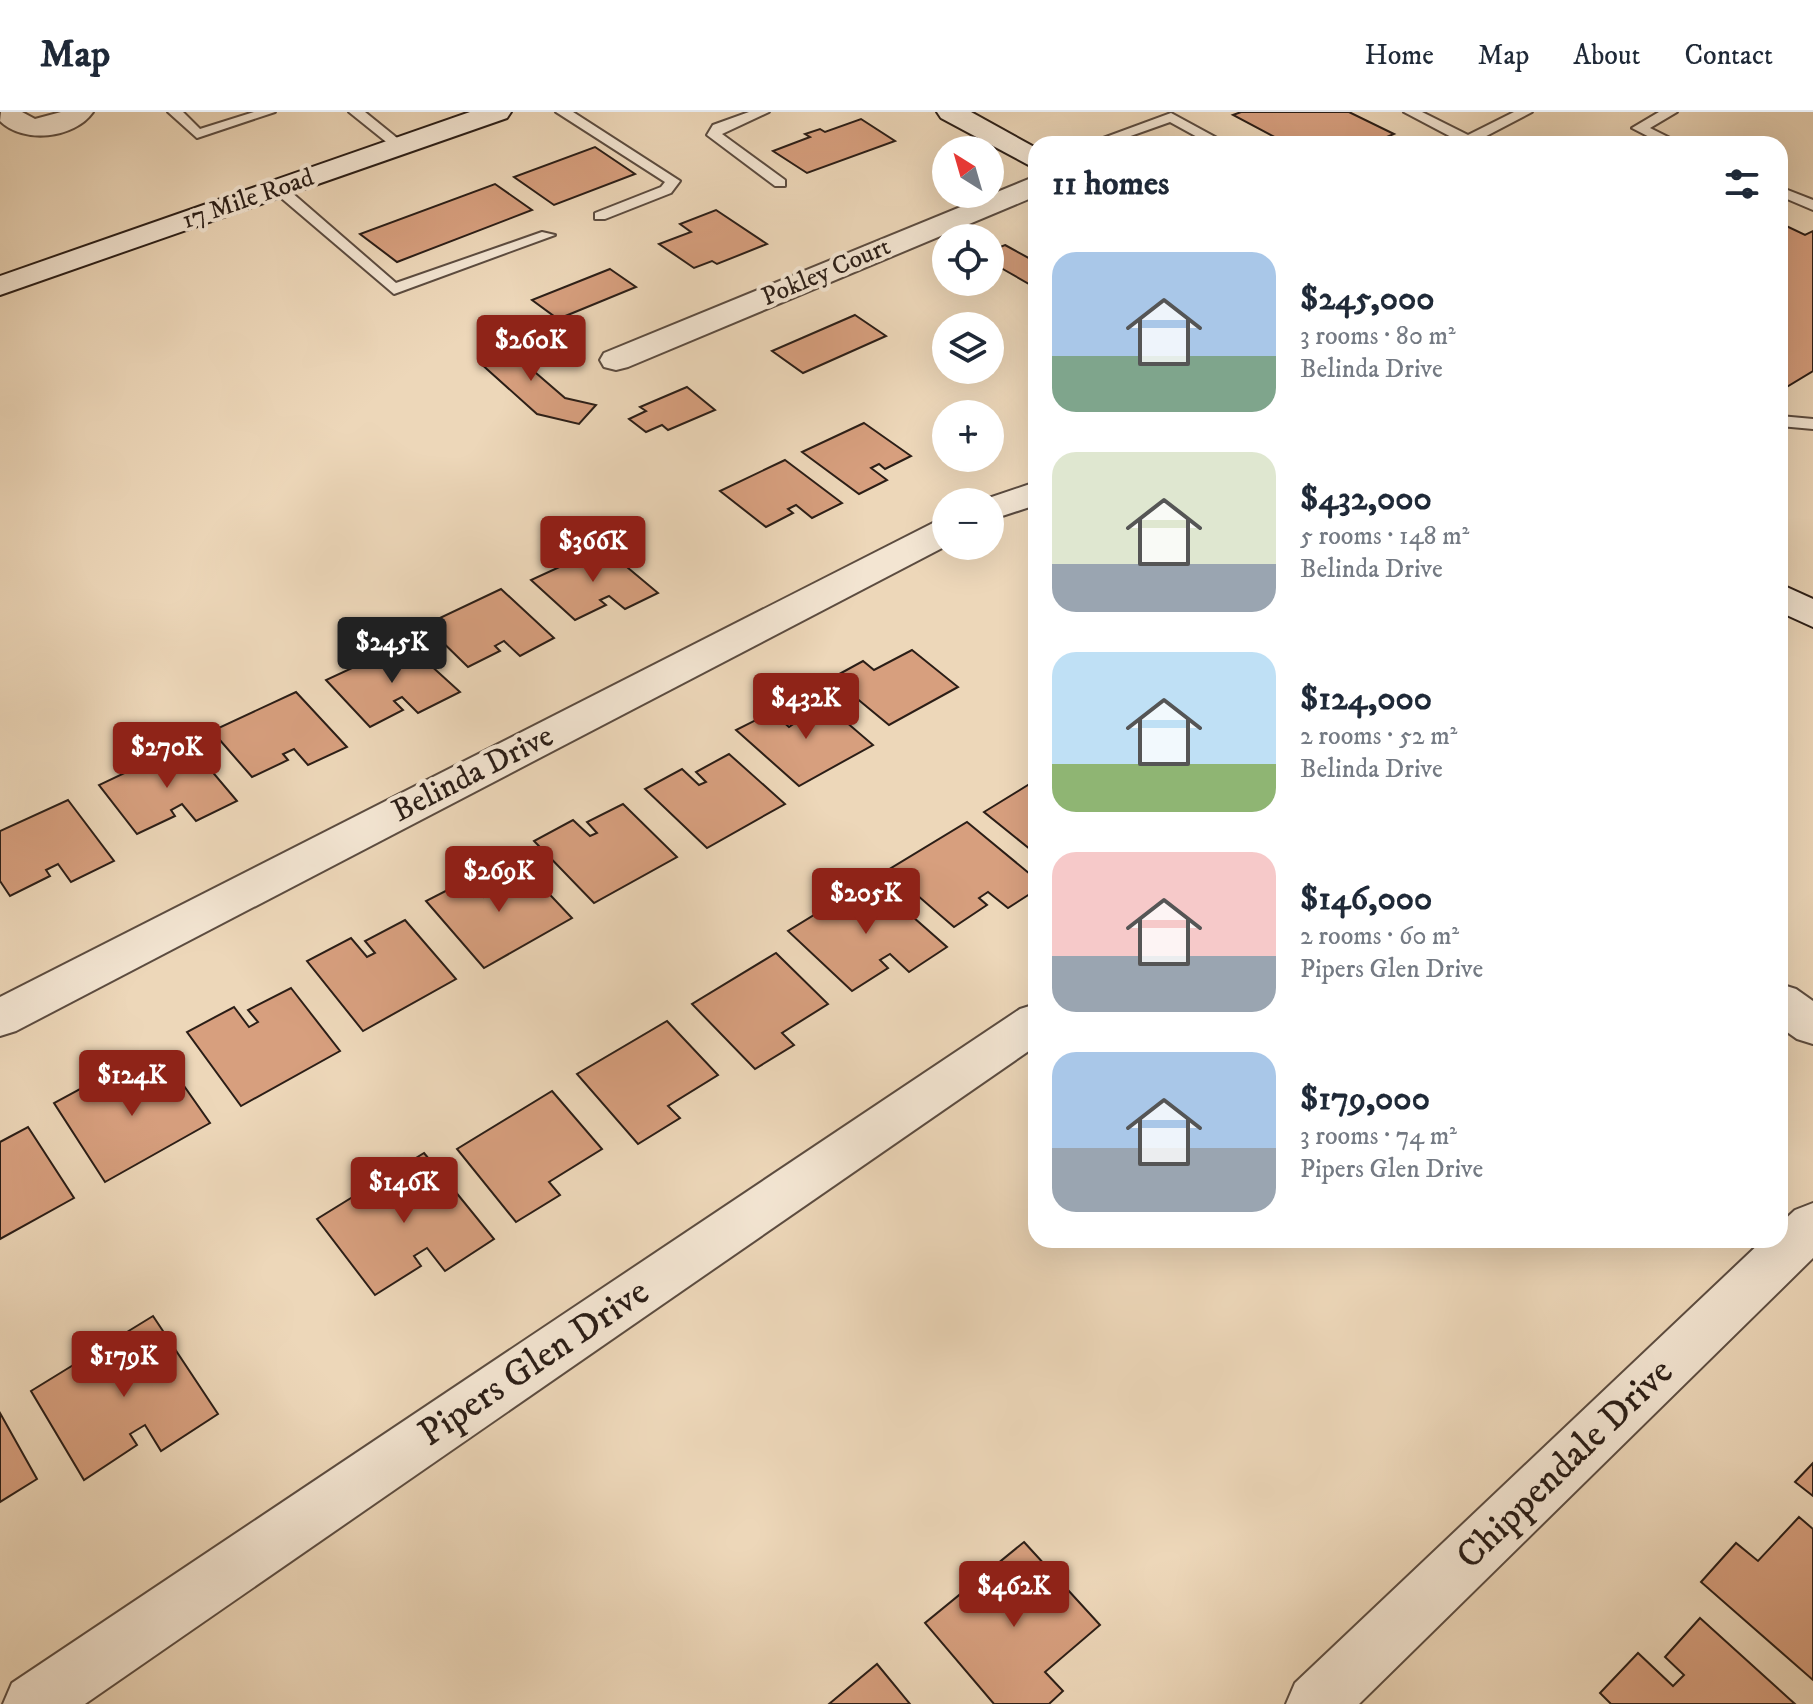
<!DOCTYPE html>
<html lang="en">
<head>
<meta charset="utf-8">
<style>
	body { margin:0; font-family:"IM FELL DW Pica",serif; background:#f6f6f7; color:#1f2937; height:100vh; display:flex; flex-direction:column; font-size:30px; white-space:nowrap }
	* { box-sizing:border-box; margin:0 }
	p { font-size:26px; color:#747a83 }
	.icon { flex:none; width:44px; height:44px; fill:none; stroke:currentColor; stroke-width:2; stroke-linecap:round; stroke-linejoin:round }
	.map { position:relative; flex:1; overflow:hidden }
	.panel { position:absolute; left:1028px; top:24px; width:760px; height:1112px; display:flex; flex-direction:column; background:#fff; border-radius:24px; box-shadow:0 8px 32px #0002 }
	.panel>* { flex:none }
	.needle { width:52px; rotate:323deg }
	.buttons { position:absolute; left:932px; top:24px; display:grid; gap:16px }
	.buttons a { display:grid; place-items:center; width:72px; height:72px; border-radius:50%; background:#fff; box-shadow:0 8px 32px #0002; font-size:40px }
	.price { position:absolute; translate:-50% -68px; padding:0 18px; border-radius:8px; background:#8f2418; color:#fff; font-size:26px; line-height:52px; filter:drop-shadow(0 2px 4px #0008) }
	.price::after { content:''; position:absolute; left:50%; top:48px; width:24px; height:18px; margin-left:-12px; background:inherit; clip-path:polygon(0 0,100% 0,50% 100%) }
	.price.selected { background:#222; color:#fff }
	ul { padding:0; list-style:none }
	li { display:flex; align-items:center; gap:24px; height:200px; padding:0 24px }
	li span { display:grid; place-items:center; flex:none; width:224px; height:160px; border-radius:24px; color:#555 }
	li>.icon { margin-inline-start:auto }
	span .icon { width:96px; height:96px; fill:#fffc; stroke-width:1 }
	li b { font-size:34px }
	h2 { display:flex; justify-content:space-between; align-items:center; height:96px; padding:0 24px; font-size:34px }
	header { display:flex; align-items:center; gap:48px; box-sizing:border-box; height:112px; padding:0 40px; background:#fff; border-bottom:2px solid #e0e1e3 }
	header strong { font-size:38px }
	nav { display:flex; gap:44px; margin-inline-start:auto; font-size:28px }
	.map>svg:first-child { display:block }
</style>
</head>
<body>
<header>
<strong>Map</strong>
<nav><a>Home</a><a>Map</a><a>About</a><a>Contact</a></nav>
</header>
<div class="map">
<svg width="1813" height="1592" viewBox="0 0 1813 1592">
	<rect width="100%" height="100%" fill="#edd7b9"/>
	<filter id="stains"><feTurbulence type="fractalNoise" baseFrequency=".0025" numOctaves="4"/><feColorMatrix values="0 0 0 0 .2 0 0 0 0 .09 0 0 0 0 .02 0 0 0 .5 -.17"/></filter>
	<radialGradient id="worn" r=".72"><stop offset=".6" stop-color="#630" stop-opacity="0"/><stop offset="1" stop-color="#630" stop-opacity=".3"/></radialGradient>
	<g fill="#d79f7e" stroke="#2b1e17" stroke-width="2">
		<polygon points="1241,0 1349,0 1394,22 1370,32 1288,32 1233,3"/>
		<polygon points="861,7 895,29 807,61 773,39 810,25 805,22 820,17 825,20"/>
		<polygon points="595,35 635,62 554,93 514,65"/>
		<polygon points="495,72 532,98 397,150 360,122"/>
		<polygon points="716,98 767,132 717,152 712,149 694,156 659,132 691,120 680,112"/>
		<polygon points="1780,111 1805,123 1813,119 1813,259 1780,279"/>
		<polygon points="1005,133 1036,150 1036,176 1001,156 990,161 990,139"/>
		<polygon points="610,157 636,175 558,207 532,188"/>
		<polygon points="855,203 886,224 803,261 772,239"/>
		<polygon points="487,231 538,234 529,255 565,286 596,293 579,312 537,302 479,250"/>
		<polygon points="687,275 715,298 668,318 662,313 646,320 629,307 646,299 640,295"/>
		<polygon points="864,311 911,344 885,357 879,352 871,356 887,368 859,382 802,340"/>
		<polygon points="785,348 842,391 812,406 796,393 788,397 793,401 766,415 720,379"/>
		<polygon points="603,435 658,481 625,497 609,484 600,488 606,493 575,508 531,468"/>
		<polygon points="501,477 554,526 520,544 504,529 495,534 500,539 468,555 425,513"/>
		<polygon points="406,531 460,580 418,601 402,585 394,589 403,598 370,615 326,568"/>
		<polygon points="912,538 958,575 889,613 832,566 863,549 874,558"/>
		<polygon points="296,580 347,635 308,653 294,637 283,642 288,648 252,665 212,619"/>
		<polygon points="817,585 873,633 799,674 736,618 772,600 789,615 795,611 785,602"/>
		<polygon points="188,631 237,689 196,709 182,692 171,698 175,704 137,722 99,673"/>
		<polygon points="729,642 785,692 707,736 645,677 682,657 699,673 706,670 696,660"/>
		<polygon points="1036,668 1036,742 984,700"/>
		<polygon points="68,688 114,749 71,770 58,752 46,758 50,764 10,784 0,769 0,719"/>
		<polygon points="623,692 677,745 594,791 534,729 573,708 590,724 597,721 587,710"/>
		<polygon points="967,710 1036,767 1036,778 1008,796 988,780 979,786 987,793 954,815 888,758"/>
		<polygon points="519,750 572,806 484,856 426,789 467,768 484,785 491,781 482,771"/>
		<polygon points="871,768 947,835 909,860 890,842 880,848 888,856 852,879 788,819"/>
		<polygon points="405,808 456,867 363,919 307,849 351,826 367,845 375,841 365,829"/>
		<polygon points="776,841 828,892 782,921 794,933 755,957 692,892"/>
		<polygon points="291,876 340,939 241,994 187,920 234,895 249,915 258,910 248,898"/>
		<polygon points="667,909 718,963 668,994 680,1006 638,1032 577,962"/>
		<polygon points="163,944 210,1011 105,1070 54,991 104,964 118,986 127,981 119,968"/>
		<polygon points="552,979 602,1037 549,1070 560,1083 516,1110 457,1037"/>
		<polygon points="28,1015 74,1086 0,1127 0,1030"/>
		<polygon points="424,1041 494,1127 445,1159 427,1136 414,1144 421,1154 375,1183 317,1107"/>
		<polygon points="153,1204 218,1302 161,1339 145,1313 130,1322 137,1333 84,1368 31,1279"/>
		<polygon points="0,1301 37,1367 0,1390"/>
		<polygon points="1813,1351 1813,1384 1795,1370"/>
		<polygon points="1799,1405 1813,1417 1813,1568 1701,1470 1736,1431 1758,1449"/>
		<polygon points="1024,1430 1100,1513 1045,1560 1063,1579 1049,1592 994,1592 925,1511"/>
		<polygon points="1700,1506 1795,1592 1611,1592 1600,1581 1638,1541 1673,1574 1684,1563 1665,1545"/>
		<polygon points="877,1552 910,1592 829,1592"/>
	</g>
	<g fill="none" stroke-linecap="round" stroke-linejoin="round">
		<defs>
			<g id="lane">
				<polygon points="168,0 183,0 200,17 254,0 275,0 197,26"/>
				<polygon points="349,0 365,0 407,34 395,37"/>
				<polygon points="556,0 573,0 680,69 671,81 605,107 595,107 595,101 661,75 665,70"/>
				<polygon points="749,0 769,0 722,22 785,68 785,74 775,74 707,23 713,13"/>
				<polygon points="1404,0 1422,0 1468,23 1514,0 1532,0 1471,32 1453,32 1457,28"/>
				<polygon points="1659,0 1677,0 1650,16 1682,32 1663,32 1632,16"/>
				<polygon points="1171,1 1228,32 1210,32 1170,10 1108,32 1087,32"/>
				<polygon points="273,73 283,73 396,171 542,120 555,123 394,182 273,79"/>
				<polygon points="1780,75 1813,88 1813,98 1780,84"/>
				<polygon points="1780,304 1813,307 1813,317 1780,314"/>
			</g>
			<g id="street">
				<path d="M22,0L35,7L61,0H93C74,27 23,32 0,9L1,0Z"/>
				<polygon points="1036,64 1036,84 628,255 616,258 604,255 600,248 604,241"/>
				<polygon points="1036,370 1036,393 990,408 990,390 977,390"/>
				<polygon points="946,408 946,434 16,919 0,924 0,885 933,411"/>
				<polygon points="1780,872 1796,877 1813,889 1813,932 1797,927 1780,915"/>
				<polygon points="1036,892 1036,934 85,1592 3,1592 12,1571 1020,897"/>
				<polygon points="1813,1091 1813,1146 1359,1592 1286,1592 1295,1571 1763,1128 1780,1128 1780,1112 1795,1098"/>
			</g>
			<g id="secondary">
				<polygon points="470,0 511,0 507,6 0,183 0,164"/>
				<polygon points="937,0 971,0 1036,36 1036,57 941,6"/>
				<polygon points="1780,472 1813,487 1813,515 1780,500"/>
			</g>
		</defs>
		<use href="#lane" stroke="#5c4c40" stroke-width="4"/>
		<use href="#street" stroke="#5c4c40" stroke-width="4"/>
		<use href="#secondary" stroke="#2b1e17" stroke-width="4"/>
		<use href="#lane" fill="#f3e5d2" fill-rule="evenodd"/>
		<use href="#street" fill="#f3e5d2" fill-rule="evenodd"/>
		<use href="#secondary" fill="#f3e5d2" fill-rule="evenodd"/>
	</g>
	<g text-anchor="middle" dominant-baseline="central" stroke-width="8" stroke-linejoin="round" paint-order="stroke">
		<g font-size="26" fill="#2b1e17" stroke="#f3e5d2">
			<text transform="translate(248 87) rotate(-19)">17 Mile Road</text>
			<text transform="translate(826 160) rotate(-23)">Pokley Court</text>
		</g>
		<g font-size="32" fill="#2b1e17" stroke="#f3e5d2">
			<text transform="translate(473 662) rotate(-27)">Belinda Drive</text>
		</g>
		<g font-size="38" fill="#2b1e17" stroke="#f3e5d2">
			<text transform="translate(534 1251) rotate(-34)">Pipers Glen Drive</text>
			<text transform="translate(1565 1352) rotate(-44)">Chippendale Drive</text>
		</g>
	</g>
	<rect width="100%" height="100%" filter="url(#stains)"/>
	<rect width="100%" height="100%" fill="url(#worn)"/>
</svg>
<div class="buttons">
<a><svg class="needle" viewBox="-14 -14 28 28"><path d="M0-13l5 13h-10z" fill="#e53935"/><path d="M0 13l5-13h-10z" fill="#747a83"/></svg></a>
<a><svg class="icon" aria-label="locate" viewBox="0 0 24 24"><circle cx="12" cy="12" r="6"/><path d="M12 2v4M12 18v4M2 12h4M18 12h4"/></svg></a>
<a><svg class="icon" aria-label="layers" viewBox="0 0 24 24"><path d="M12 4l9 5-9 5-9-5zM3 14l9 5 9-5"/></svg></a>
<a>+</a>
<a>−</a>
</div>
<b class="price" style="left:531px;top:271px">$260K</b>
<b class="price" style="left:593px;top:472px">$366K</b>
<b class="price selected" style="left:392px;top:573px">$245K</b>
<b class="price" style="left:806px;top:629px">$432K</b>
<b class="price" style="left:167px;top:678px">$270K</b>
<b class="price" style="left:499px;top:802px">$269K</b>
<b class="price" style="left:866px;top:824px">$205K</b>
<b class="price" style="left:132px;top:1006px">$124K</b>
<b class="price" style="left:404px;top:1113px">$146K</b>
<b class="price" style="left:124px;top:1287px">$179K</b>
<b class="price" style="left:1014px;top:1517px">$462K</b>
<section class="panel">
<h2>11 homes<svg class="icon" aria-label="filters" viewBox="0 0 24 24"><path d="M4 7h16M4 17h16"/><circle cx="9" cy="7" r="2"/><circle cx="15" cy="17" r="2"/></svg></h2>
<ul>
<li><span style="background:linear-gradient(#a9c7e8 65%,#7fa58c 0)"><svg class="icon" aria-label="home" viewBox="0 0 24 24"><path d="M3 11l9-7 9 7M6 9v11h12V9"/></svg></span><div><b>$245,000</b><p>3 rooms · 80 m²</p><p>Belinda Drive</p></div></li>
<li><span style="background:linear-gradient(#dfe7d0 70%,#9aa5b1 0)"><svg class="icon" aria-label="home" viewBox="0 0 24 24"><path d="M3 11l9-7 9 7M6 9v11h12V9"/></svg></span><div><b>$432,000</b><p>5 rooms · 148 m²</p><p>Belinda Drive</p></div></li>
<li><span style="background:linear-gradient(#bfe0f5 70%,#8fb573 0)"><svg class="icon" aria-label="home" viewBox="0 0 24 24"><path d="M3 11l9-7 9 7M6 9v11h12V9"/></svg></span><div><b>$124,000</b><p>2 rooms · 52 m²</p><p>Belinda Drive</p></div></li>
<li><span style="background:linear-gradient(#f6c9c9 65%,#9aa5b1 0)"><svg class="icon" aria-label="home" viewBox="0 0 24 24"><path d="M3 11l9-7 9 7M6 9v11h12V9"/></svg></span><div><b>$146,000</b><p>2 rooms · 60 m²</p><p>Pipers Glen Drive</p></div></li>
<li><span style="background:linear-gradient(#a9c7e8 60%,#9aa5b1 0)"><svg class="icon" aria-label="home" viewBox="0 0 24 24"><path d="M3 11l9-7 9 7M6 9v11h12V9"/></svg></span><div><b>$179,000</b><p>3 rooms · 74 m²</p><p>Pipers Glen Drive</p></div></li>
</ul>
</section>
</div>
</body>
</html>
